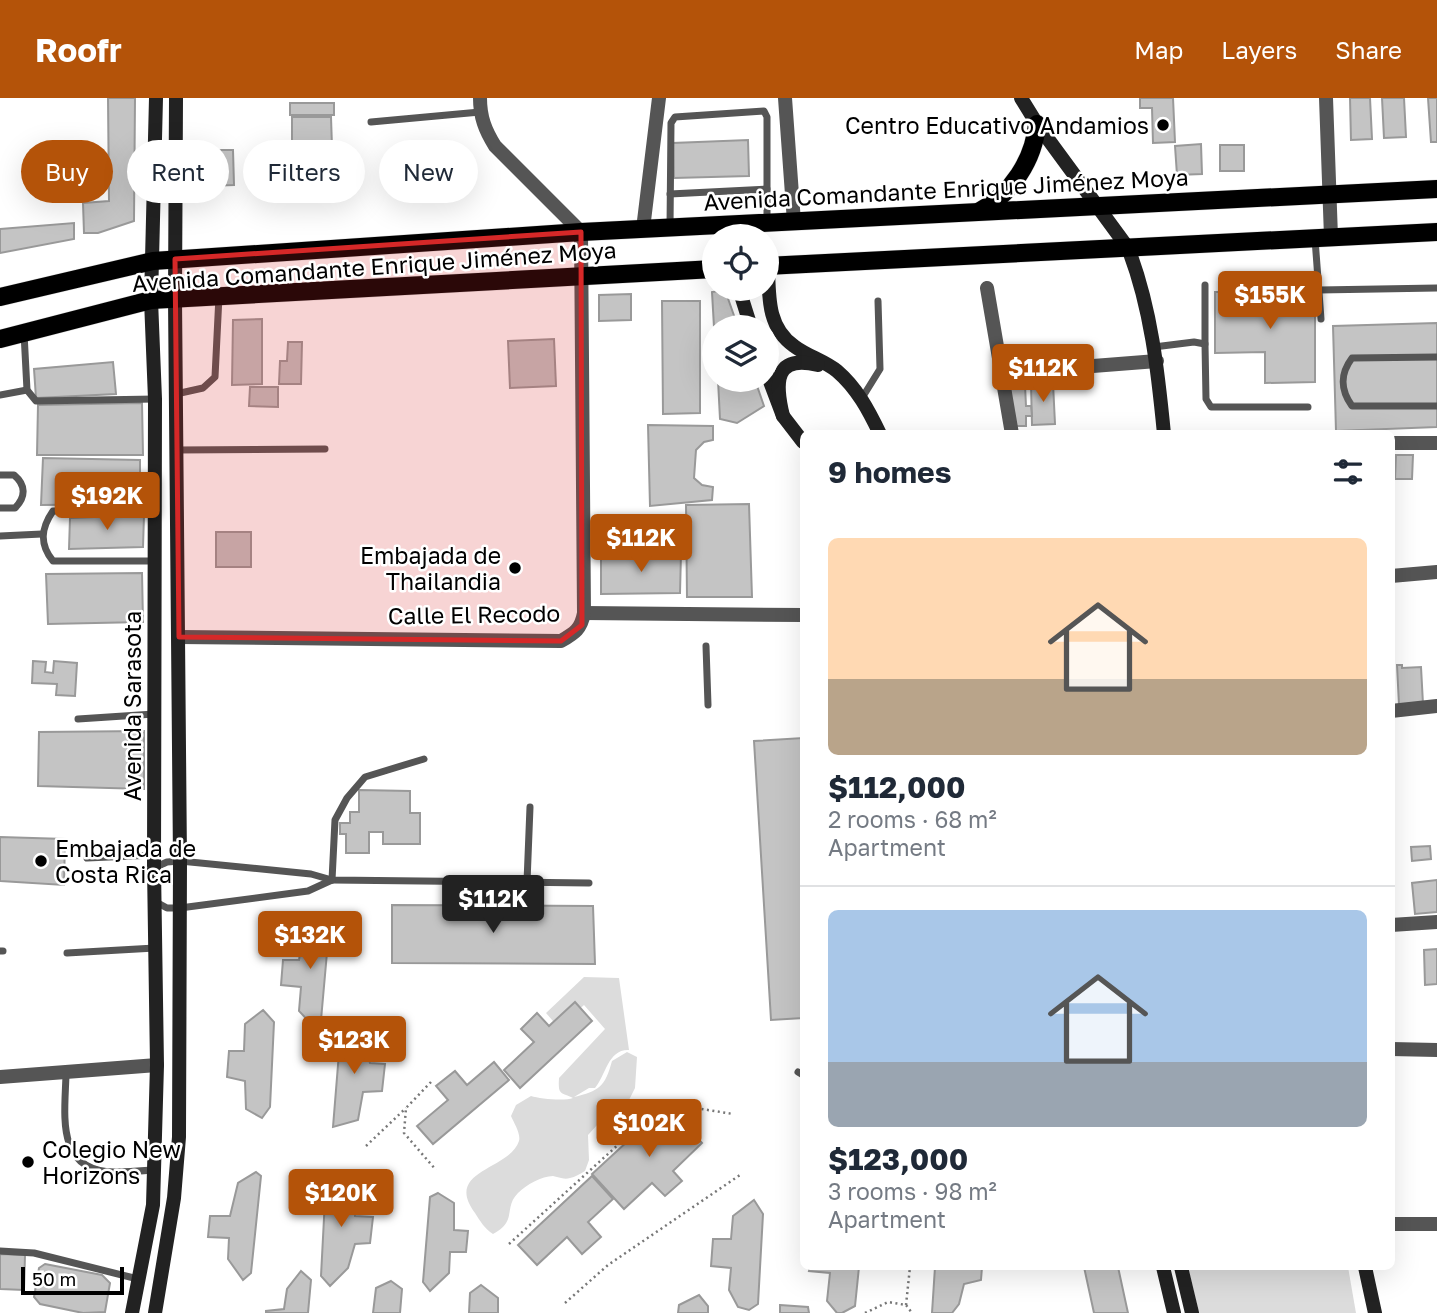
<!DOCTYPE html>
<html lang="en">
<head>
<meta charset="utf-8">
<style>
	body { margin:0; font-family:"Golos Text",sans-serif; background:#f6f6f7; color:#1f2937; height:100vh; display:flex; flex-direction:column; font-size:26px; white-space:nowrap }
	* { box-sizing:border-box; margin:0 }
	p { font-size:23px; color:#747a83 }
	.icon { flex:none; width:38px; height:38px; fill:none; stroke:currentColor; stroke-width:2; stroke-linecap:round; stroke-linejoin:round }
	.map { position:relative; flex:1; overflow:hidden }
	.panel { position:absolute; left:800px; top:332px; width:595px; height:840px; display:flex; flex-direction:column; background:#fff; border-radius:10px; box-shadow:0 7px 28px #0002 }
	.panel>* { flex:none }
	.top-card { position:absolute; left:21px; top:42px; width:665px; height:63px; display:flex; gap:14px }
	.fabs { position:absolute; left:702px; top:126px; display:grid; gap:14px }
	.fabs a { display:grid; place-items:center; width:77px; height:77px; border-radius:50%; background:#fff; box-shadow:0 7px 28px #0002; font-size:35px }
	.scale { position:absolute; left:21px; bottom:18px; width:103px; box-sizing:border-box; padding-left:7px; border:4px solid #000; border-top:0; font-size:19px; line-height:24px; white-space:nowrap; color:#000; -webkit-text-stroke:5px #fff; paint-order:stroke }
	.price { position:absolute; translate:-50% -60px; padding:0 16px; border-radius:7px; background:#b45309; color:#fff; font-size:23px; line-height:46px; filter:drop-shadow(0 2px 4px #0008) }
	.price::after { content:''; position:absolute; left:50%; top:42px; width:21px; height:16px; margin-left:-10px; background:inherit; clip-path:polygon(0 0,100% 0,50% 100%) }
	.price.selected { background:#222; color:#fff }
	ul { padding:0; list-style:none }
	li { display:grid; align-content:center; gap:14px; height:371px; padding:0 28px }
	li+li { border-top:2px solid #e0e1e3 }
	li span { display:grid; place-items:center; height:217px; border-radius:10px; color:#555 }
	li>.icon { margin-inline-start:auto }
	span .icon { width:126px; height:126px; fill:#fffc; stroke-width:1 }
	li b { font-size:30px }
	h2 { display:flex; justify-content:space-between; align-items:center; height:84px; padding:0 28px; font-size:30px }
	.chip { padding:0 24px; border-radius:32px; background:#fff; box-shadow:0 7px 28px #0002; font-size:24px; line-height:63px }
	.chip.selected { background:#b45309; color:#fff }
	header { display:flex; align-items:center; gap:42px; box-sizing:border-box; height:98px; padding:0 35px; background:#b45309; color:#fff }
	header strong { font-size:33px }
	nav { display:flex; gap:38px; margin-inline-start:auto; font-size:24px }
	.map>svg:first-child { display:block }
</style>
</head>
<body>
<header>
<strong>Roofr</strong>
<nav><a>Map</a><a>Layers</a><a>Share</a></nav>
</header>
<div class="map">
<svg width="1437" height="1215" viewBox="0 0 1437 1215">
	<rect width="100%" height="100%" fill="#fff"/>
	<g fill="#dcdcdc">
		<path d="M584,879L619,880L629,952C608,951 606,977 595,990H589L574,999C599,993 605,989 612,963L627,954L637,959L635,990L629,1002L608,1015L588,1037L589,1062L585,1073C580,1076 575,1079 570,1080C564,1082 558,1079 553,1078C542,1078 526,1087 518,1095C503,1110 518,1123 493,1136C485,1131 480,1123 475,1115C443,1072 510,1072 519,1043C521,1036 514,1025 511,1018L516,1007L531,998C540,1001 565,1003 573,1000C560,994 558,997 559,980L605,931L584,907L559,930L546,915Z"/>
		<polygon points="1188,1169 1348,1169 1356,1215 1199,1215"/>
	</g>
	<g fill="#c4c4c4" stroke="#999" stroke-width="2">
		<polygon points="108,0 135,0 134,123 98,135 84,135 83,105 109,103"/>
		<polygon points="1140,0 1173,0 1175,44 1153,45 1152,10 1140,10"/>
		<polygon points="1350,0 1370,0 1372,41 1351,42"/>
		<polygon points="1382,0 1404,0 1406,39 1384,40"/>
		<polygon points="1428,0 1437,0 1437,44 1431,44"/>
		<rect x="290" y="5" width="44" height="12"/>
		<polygon points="292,19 331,19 332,49 292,50"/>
		<polygon points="748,42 749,78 674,80 673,45"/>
		<polygon points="1201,46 1202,76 1177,77 1175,48"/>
		<rect x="1220" y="47" width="24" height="26"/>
		<polygon points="205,52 233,52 234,87 206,88"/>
		<polygon points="74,125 74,141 0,155 0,131"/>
		<polygon points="725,192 738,229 714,229 712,194"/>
		<polygon points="1315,193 1315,284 1265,285 1265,254 1215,255 1215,194"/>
		<polygon points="631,196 631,222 599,223 599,197"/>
		<polygon points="662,203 700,203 700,315 663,316"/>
		<polygon points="262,221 262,286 232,287 233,222"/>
		<polygon points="1437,225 1437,329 1336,333 1333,228"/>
		<polygon points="554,241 556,288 510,290 508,243"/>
		<polygon points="288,244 302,244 301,286 279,286 280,263 287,263"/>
		<polygon points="113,264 116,296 36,300 34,271"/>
		<polygon points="718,282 755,282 764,308 737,325 720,321"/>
		<polygon points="1053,285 1055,326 1032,327 1031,286"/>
		<polygon points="1010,287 1025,287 1026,308 1031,308 1032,318 1026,318 1026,328 1012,328"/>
		<polygon points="250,289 278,289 278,309 249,308"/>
		<polygon points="142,305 143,357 37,357 38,307"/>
		<polygon points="648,327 713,328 713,342 704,344 696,352 694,380 702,387 713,389 712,402 650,408"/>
		<polygon points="1396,357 1413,357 1412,381 1395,381"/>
		<polygon points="43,360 140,362 140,406 41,407"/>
		<polygon points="749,406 752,499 687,499 686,407"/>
		<polygon points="144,417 143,449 69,451 70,420"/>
		<polygon points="679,422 681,451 619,451 619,425"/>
		<rect x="216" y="434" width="35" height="35"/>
		<polygon points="681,455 680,495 601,496 601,458"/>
		<polygon points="142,475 143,524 48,526 46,476"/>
		<polygon points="33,563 46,564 45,574 53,575 54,563 77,565 75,598 56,597 57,586 32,585"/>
		<polygon points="1397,567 1402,567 1402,570 1421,569 1423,606 1399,607"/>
		<polygon points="144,633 144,691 38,688 39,634"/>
		<polygon points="803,640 803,920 771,922 754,643"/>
		<polygon points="359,692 410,693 410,715 420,715 420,746 383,746 383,734 369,734 369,755 346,755 346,736 340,736 340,725 350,725 350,714 359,714"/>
		<polygon points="0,739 65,741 64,787 0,783"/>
		<polygon points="1430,748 1431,761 1412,763 1411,749"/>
		<polygon points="1437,782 1437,814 1415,816 1412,785"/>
		<polygon points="392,807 593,808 595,866 392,865"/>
		<polygon points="320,819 329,832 321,922 316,931 299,913 301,889 281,887 283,862 299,862 304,832"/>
		<polygon points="1437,851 1437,886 1425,887 1424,852"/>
		<polygon points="575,904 592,923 520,990 504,972 534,944 521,931 537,915 549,928"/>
		<polygon points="263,912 274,924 270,1009 262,1020 246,1011 245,983 227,979 229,953 244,953 245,926"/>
		<polygon points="341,930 361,930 370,965 385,966 382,993 363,994 358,1022 333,1029"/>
		<polygon points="494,964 509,982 433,1046 417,1028 448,1002 436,988 455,973 467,987"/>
		<polygon points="667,1007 702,1045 673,1073 682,1083 665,1098 652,1085 624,1111 592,1076"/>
		<polygon points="256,1074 261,1078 251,1175 243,1182 228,1161 229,1140 208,1139 210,1118 230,1118 238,1085"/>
		<polygon points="338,1078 355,1095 355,1118 373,1119 370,1145 355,1146 348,1170 330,1188 321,1178 326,1082"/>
		<polygon points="592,1078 613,1101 588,1124 601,1139 582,1156 567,1139 537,1167 518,1147"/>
		<polygon points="438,1095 454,1105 454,1132 468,1133 466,1154 450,1154 449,1175 430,1193 423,1184 430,1099"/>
		<polygon points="754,1102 763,1116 758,1206 749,1212 738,1209 729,1192 731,1170 711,1168 713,1141 731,1141 733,1118"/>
		<polygon points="0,1156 25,1157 24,1192 0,1191"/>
		<polygon points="45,1166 102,1177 110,1185 105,1214 83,1215 40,1206 34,1199 39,1170"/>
		<polygon points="810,1169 859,1169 855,1208 842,1215 837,1215 827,1203 830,1175 809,1173"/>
		<polygon points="935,1169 982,1169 981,1182 964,1186 959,1206 952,1215 932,1215"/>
		<polygon points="1084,1169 1118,1169 1128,1215 1094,1215"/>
		<polygon points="301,1173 311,1182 308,1215 266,1215 266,1213 284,1211 287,1191"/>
		<polygon points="391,1183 402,1191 400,1215 373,1215 376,1190"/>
		<polygon points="481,1187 498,1200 498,1215 469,1215 470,1195"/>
		<polygon points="699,1197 708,1208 708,1215 678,1215 679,1207"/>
		<polygon points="780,1207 808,1209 809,1215 780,1215"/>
	</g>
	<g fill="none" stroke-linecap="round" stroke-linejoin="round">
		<defs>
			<g id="primary">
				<path d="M980,113C1011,96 1034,62 1037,26"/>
				<polyline points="766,168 1437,134"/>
				<polyline points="0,199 153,163 581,134 1437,91"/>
				<polyline points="0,241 151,202 714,171"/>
			</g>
		</defs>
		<use href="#primary" stroke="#dbdbdb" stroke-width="19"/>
		<g stroke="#777" stroke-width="2.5" stroke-dasharray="2 3.5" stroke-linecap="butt">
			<polyline points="431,984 406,1010 404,1035 436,1072"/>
			<polyline points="366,1048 406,1010"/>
			<polyline points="509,1146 664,1005 733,1016"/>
			<polyline points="565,1205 608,1167 740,1077"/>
			<polyline points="906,1207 910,1169"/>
			<polyline points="865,1215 888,1204 906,1207 912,1215"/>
		</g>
		<g stroke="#555" stroke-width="7">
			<polyline points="371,24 480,14"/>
			<polyline points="670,96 767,91"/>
			<polyline points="670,129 671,25 675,19 764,13 767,19 767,124"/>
			<polyline points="1315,141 1321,221"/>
			<polyline points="1319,192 1437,190"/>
			<polyline points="24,235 27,292 36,303 155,301"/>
			<polyline points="1205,246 1205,187"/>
			<polyline points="1154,249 1194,244 1205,246 1206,301 1211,309 1308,309"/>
			<path d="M1437,259L1352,260C1340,276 1340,291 1352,308H1437"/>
			<polyline points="176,296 203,290 215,279 219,198"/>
			<polyline points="0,297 27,292"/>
			<polyline points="862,300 880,271 878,203"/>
			<polyline points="177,352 325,351"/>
			<path d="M0,377H14C26,387 26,399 15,410H0"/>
			<path d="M154,413H53C41,430 39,446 53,463H155"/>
			<polyline points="0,438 42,436"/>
			<polyline points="706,548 708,607"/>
			<polyline points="78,621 154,616"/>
			<polyline points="87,760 154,757"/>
			<polyline points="154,770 167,764 180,763 311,776 332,782 589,785"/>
			<polyline points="332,782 335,722 347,700 365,679 424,661"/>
			<polyline points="527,784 530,709"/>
			<polyline points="156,804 167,810 180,810 308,793 332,782"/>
			<polyline points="0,853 3,853"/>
			<polyline points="67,855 155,850"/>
			<polyline points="798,974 803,977"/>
			<path d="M66,976C65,1017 55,1073 114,1074C127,1074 140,1073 153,1072"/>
			<polyline points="0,1153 34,1155 138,1181"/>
		</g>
		<g stroke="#555" stroke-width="14">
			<polyline points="785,0 794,124"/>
			<polyline points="1326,0 1331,139"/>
			<polyline points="643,131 659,0"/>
			<polyline points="987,190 1012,336"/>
			<polyline points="1002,275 1157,263"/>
			<polyline points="1391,345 1437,345"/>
			<polyline points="1391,478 1437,474"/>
			<polyline points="584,515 803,517"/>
			<path d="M179,539L561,543C575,535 581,531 584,515L581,134L495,48C485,32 480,19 480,0"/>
			<polyline points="1391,613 1437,608"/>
			<polyline points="1391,827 1437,824"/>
			<polyline points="1391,951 1437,952"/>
			<polyline points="0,979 157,967"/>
			<polyline points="1391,1126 1437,1126"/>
		</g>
		<g stroke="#222" stroke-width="14">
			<path d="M1021,0L1037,26L1128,150C1151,209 1158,274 1164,336"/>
			<path d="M768,168C769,198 767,229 794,248C807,258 825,263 837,273C857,290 869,313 880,336"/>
			<polyline points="739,191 751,229"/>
			<polyline points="766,273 783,318 803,344"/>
			<path d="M783,318C775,285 774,256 818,267"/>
			<polyline points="1163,1169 1174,1215"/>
			<polyline points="1181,1169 1192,1215"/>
			<polyline points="1365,1169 1375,1215"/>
			<polyline points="132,1215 153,1107 157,967 154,770 155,301 151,202 156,0"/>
			<polyline points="155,1215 174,1100 179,1039 180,763 175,201 176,0"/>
		</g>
		<use href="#primary" stroke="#000" stroke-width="18"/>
	</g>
	<path fill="#d62828" fill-opacity="0.2" stroke="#d62828" stroke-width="5" stroke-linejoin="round" d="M581,134L582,527L561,543L179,539L175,161Z"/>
	<g fill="#000" stroke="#fff" stroke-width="2.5">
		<circle cx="1163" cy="27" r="7"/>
		<circle cx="515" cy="470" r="7"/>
		<circle cx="41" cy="763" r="7"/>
		<circle cx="28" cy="1064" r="7"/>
	</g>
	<g text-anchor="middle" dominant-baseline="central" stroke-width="5" stroke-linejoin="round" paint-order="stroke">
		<g font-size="23" fill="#000" stroke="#fff" text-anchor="end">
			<text x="1149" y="27">Centro Educativo Andamios</text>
			<text x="501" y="457">Embajada de<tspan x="501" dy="26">Thailandia</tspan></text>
			<text x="55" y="750" text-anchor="start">Embajada de<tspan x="55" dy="26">Costa Rica</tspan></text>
			<text x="42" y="1051" text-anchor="start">Colegio New<tspan x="42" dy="26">Horizons</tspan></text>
		</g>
		<g font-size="23" fill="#000" stroke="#fff">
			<text transform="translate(946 91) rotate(-3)">Avenida Comandante Enrique Jiménez Moya</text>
			<text transform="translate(374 168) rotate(-4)">Avenida Comandante Enrique Jiménez Moya</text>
			<text transform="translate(474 516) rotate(-1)">Calle El Recodo</text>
			<text transform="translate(132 608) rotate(-90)">Avenida Sarasota</text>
		</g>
	</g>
</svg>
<div class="fabs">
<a><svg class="icon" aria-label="locate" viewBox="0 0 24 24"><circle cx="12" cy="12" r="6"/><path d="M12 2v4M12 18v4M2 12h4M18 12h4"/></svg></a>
<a><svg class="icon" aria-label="layers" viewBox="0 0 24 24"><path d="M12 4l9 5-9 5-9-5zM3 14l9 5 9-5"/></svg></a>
</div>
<div class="scale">50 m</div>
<b class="price" style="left:1270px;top:233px">$155K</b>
<b class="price" style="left:1043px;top:306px">$112K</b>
<b class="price" style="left:107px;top:434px">$192K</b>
<b class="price" style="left:641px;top:476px">$112K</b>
<b class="price selected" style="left:493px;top:837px">$112K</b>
<b class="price" style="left:310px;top:873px">$132K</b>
<b class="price" style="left:354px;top:978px">$123K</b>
<b class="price" style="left:649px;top:1061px">$102K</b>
<b class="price" style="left:341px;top:1131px">$120K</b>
<div class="top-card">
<a class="chip selected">Buy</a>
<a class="chip">Rent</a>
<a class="chip">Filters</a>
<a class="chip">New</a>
</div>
<section class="panel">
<h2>9 homes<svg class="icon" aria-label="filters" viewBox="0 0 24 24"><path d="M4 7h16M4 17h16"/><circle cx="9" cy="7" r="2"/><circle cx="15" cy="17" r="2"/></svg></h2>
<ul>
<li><span style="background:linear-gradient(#ffd9b3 65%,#b9a48a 0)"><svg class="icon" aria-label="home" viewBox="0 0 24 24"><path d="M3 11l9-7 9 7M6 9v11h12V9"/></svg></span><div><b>$112,000</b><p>2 rooms · 68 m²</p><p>Apartment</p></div></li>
<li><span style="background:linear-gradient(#a9c7e8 70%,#9aa5b1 0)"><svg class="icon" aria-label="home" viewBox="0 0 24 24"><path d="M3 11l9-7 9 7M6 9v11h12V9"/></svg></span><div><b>$123,000</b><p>3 rooms · 98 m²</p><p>Apartment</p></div></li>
</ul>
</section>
</div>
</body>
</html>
